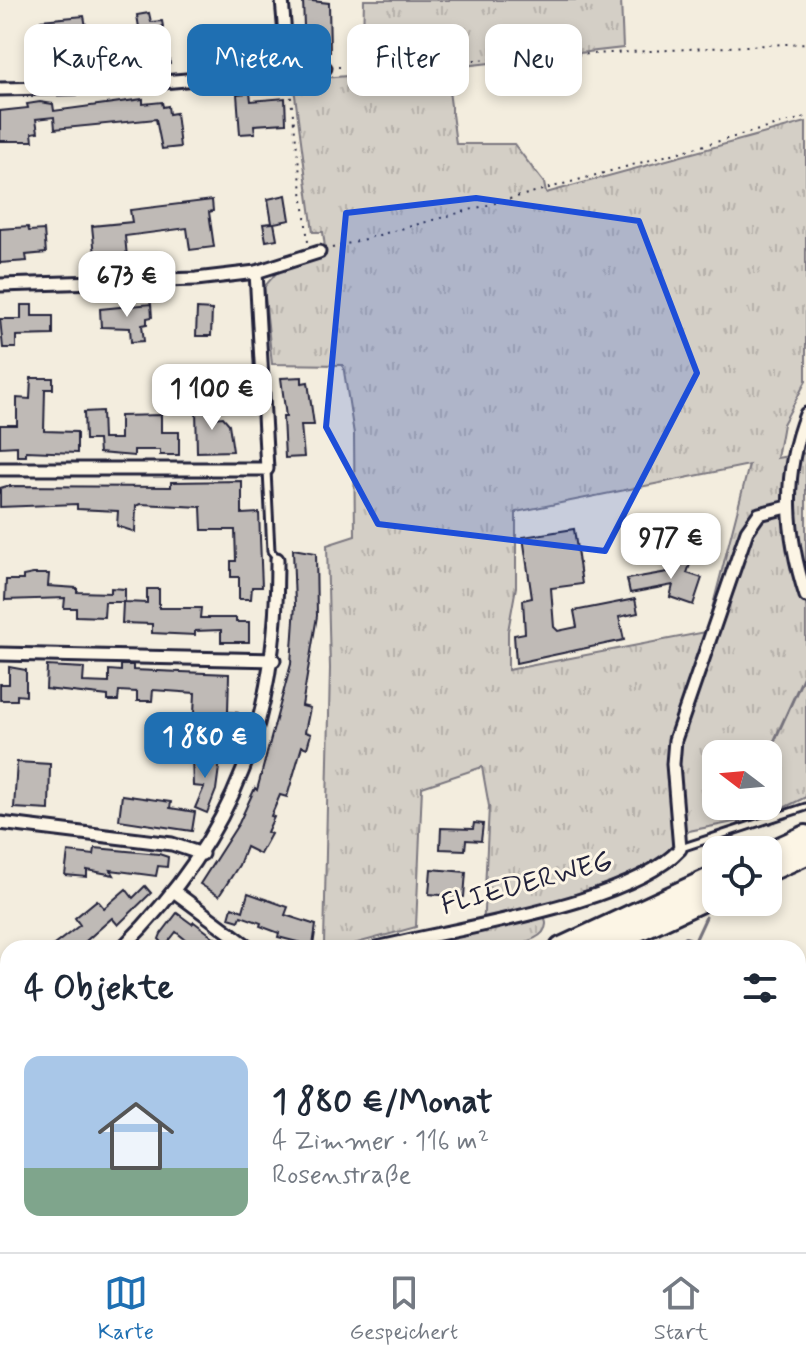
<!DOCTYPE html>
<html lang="de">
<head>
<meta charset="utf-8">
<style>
	body { margin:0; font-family:Mynerve,sans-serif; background:#f6f6f7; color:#1f2937; height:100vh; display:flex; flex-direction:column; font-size:30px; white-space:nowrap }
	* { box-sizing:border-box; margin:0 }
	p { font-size:26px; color:#747a83 }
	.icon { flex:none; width:44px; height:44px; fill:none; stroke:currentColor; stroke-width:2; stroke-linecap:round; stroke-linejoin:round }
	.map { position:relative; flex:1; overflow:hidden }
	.side { position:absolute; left:0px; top:940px; width:806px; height:312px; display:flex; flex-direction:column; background:#fff; border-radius:24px 24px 0 0; box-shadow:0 4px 12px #0003 }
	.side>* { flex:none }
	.banner { position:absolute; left:24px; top:24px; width:758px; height:72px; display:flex; gap:16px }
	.needle { width:52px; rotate:286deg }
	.fabs { position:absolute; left:702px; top:740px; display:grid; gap:16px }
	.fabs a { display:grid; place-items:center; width:80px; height:80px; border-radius:16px; background:#fff; box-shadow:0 4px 12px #0003; font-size:40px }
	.price { position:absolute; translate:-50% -68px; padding:0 18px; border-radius:16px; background:#fff; color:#222; font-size:26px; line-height:52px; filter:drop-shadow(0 2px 4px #0008) }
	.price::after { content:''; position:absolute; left:50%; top:48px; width:24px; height:18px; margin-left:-12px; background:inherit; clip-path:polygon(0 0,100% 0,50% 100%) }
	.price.active { background:#1f6fb2; color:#fff }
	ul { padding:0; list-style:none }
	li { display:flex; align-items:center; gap:24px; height:200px; padding:0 24px }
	li span { display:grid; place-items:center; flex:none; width:224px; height:160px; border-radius:16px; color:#555 }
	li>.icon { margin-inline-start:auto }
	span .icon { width:96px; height:96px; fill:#fffc; stroke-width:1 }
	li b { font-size:34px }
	h2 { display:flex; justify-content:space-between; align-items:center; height:96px; padding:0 24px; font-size:34px }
	.pill { padding:0 28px; border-radius:16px; background:#fff; box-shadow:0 4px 12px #0003; font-size:28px; line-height:72px }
	.pill.active { background:#1f6fb2; color:#fff }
	.dock { display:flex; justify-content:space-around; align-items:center; height:112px; border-top:2px solid #e0e1e3; background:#fff; font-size:22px; color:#747a83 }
	.dock a { display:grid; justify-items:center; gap:4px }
	.dock .active { color:#1f6fb2 }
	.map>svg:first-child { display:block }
</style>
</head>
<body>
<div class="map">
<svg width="806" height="1252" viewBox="0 0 806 1252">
	<defs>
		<pattern id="grass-tufts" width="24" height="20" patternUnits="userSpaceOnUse" patternTransform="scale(2)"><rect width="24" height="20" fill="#d4cfc6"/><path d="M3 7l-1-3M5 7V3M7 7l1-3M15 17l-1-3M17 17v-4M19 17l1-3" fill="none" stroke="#b6b1ab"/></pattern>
	</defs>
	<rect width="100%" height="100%" fill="#f3edde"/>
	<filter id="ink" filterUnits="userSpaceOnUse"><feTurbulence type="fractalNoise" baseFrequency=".0125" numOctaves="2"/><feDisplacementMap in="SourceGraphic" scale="16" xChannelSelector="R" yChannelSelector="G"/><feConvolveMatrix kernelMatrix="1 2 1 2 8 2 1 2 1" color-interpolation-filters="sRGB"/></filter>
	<g filter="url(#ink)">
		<path fill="url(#grass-tufts)" stroke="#7b7880" stroke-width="2" fill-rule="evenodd" d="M364,0H621L623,48L446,68L456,144H514L544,183L546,193L806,122V381L783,424L777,458L806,453V797L769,815L689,831L648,869L542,906C542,911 546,919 546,924C545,956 434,948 413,948L483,931L489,806L482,767L422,787L416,927L339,948L324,945L330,668L327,545L355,536L354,434L343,365L272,364L264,287L278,271L326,255L323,232H313L293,80L362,75ZM749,465L706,632L508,670V631L516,587V512ZM716,754H768V806H716Z"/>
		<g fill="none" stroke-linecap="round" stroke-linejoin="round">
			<g stroke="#75727b" stroke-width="3">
				<polyline points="768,755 806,671"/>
				<polyline points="730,847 746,806"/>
				<polyline points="694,943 706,917"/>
				<polyline points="585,1252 586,1244"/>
			</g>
		</g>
		<g fill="#bfbab6" stroke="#22223b" stroke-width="2">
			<polygon points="303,0 329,3 330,52 305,53"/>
			<polygon points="149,13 151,22 162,21 170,64 154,67 152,58 100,67 102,32 111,32 111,46 141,40 137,15"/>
			<polygon points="84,16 88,37 65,41 70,69 58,71 53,41 44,43 41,20"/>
			<polygon points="250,93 251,101 285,98 286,123 254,125 255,133 240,134 237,94"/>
			<polygon points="143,99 143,104 162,102 163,107 168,106 169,114 176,113 180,147 162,149 156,119 55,129 54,117 36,119 38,132 32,133 33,141 0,141 0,111 28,108 27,104 40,102 53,104 54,111"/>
			<polygon points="286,195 290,220 274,223 277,239 266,241 263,224 272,223 268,199"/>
			<polygon points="212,200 213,211 209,212 214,247 190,250 187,228 125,236 127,257 132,256 133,266 111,269 109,254 95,255 92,226 132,222 130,210"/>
			<polygon points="28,227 29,231 44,230 46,253 26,255 27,261 0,263 0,229"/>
			<polygon points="151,304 152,317 147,318 147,324 142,325 144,341 131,342 130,328 101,327 100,309"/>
			<polygon points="21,305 32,305 32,316 53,316 53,335 16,336 16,348 3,348 0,319 21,319"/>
			<polygon points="197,309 212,310 211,336 196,336"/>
			<polygon points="302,377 302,383 308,382 314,425 301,425 304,457 285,458 283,417 286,417 281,378"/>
			<polygon points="31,378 53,378 53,389 45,389 44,431 77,432 77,453 26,451 26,456 17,456 17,446 0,447 0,425 17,425 17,398 30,399"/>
			<polygon points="213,408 213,418 223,417 229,424 233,451 197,452 196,409"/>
			<polygon points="102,411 103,439 120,439 120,416 161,415 161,432 179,432 179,455 160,455 160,450 134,450 134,456 99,453 98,440 85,440 84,412"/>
			<polygon points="242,481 242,514 259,513 262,587 252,587 251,599 239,599 239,577 231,577 231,561 236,561 235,530 202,530 201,507 140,504 136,506 135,532 117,526 118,511 77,509 77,504 0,507 0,488 7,486 171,487 171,482"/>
			<polygon points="574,529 582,584 551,588 554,627 558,631 577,627 574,611 635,599 638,613 619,617 624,640 516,663 514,635 525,633 523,600 532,598 523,537"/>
			<polygon points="293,549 316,553 317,616 302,706 310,708 305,732 311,734 307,748 302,746 287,797 280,795 271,816 274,817 267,832 271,834 260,854 246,847 239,865 219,896 200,884 239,823 255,788 257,790 291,664 295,605"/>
			<polygon points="679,552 693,556 687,573 702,578 693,605 670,597 673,585 630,593 627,579 673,571"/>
			<polygon points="33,574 49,574 48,586 77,588 77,592 111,593 111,588 125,589 125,602 147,603 147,589 159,589 159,608 201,608 200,618 236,618 236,622 249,622 249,642 221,642 221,630 195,631 195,635 152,633 152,624 122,623 123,602 105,602 104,617 76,616 76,608 64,608 65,598 5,600 6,580 23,580 23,576"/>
			<polygon points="121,665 133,665 133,670 229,674 228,712 238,713 237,742 218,741 219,725 204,725 204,714 194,714 195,693 153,690 152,701 137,701 137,692 119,691 118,701 108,701 108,696 46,689 47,666 84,668 83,682 109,683 109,670 121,671"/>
			<polygon points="9,667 26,670 26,696 17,695 17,700 0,700 0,684 9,684"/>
			<polygon points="192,756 220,760 216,790 207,813 195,808 204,787 193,786"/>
			<polygon points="17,762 50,764 49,810 14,808"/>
			<polygon points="122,795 171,802 170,808 195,812 192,831 119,820"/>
			<polygon points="474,823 483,824 481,841 466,840 465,850 440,849 441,828 473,829"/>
			<polygon points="95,848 159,854 168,857 167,867 158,866 156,876 111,870 114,875 87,870 87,877 65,875 68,852 94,855"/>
			<polygon points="431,869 466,872 464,897 429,894"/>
			<polygon points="145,886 151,893 118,925 112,918 86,941 91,948 50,948 80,925 75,918 97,900 104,908 126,889 133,898"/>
			<polygon points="248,893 288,907 285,915 316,925 313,946 278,937 279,933 260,926 261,923 241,916 239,921 229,918 232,907 243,911"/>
			<polygon points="177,913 192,924 194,922 228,948 196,948 176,932 165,946 159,939 161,934"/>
		</g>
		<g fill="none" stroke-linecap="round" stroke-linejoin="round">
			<defs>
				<g id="service">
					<polyline points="267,470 271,551 277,558"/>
					<polyline points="681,848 806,807"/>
					<polyline points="664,948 685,945"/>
					<polyline points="573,1252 573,1244"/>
				</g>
				<g id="minor">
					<polyline points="282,0 288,70"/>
					<polyline points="0,89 104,87 325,68"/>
					<polyline points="0,285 196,279 256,272 319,252"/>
					<path d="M806,414C782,475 786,534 806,596"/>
					<polyline points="0,469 267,469 256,272"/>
					<polyline points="0,654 274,660"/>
					<polyline points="0,823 172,844 202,854"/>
					<polyline points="175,892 250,948"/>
					<polyline points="686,945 690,948"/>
					<path d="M122,948C236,835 278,718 277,559"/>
					<path d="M377,948C454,928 629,905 680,849L673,764L675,740L747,531L759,514L788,507"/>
					<polyline points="798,1002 806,999"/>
					<polyline points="0,1044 8,1038"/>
					<polyline points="0,1142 8,1151"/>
					<polyline points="722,1244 724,1252"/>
				</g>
				<g id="motorway">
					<polyline points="768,853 806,836"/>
					<polyline points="768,871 806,854"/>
					<polyline points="561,948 716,876"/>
					<polyline points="600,948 716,894"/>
					<polyline points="125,1252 135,1244"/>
					<polyline points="159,1252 167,1244"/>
				</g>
			</defs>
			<use href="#service" stroke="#22223b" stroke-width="11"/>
			<use href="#minor" stroke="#22223b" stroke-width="17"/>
			<use href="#motorway" stroke="#22223b" stroke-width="26"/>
			<g stroke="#22223b" stroke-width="2" stroke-dasharray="2 6" stroke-linecap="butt">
				<polyline points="338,67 806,43"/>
				<polyline points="289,81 308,242"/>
				<polyline points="332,248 806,117"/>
			</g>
			<use href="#service" stroke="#fcf5e5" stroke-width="5"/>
			<use href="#minor" stroke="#fcf5e5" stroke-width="11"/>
			<use href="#motorway" stroke="#fcf5e5" stroke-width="20"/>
		</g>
	</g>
	<path fill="#1d4ed8" fill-opacity="0.2" stroke="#1d4ed8" stroke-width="6" stroke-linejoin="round" d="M476,198L639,221L697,373L605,551L378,524L326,427L346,213Z"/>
	<g text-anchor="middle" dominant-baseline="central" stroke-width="6" stroke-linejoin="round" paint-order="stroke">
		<g font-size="28" fill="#22223b" stroke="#fcf5e5">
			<text transform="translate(527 884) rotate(-15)">FLIEDERWEG</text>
		</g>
	</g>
</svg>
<div class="fabs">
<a><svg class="needle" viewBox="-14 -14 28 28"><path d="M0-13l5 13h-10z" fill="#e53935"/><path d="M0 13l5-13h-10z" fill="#747a83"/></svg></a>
<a><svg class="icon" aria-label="locate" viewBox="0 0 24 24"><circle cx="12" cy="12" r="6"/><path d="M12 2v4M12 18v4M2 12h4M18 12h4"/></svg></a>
</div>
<b class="price" style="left:127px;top:319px">673 €</b>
<b class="price" style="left:212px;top:432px">1 100 €</b>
<b class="price" style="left:671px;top:581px">977 €</b>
<b class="price active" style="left:205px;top:780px">1 880 €</b>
<div class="banner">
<a class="pill">Kaufen</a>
<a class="pill active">Mieten</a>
<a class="pill">Filter</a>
<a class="pill">Neu</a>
</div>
<section class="side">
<h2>4 Objekte<svg class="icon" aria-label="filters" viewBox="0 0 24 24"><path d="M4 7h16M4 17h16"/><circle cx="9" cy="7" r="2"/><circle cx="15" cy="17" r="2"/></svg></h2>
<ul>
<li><span style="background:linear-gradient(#a9c7e8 70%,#7fa58c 0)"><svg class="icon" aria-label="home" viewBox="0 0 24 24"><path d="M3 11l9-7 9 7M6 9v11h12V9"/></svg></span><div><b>1 880 €/Monat</b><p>4 Zimmer · 116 m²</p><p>Rosenstraße</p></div></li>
</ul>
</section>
</div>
<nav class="dock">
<a class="active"><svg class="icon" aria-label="map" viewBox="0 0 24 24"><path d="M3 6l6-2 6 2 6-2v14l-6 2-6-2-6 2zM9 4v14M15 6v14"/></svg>Karte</a>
<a><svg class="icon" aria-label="saved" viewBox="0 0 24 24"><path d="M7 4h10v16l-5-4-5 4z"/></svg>Gespeichert</a>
<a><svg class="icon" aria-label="home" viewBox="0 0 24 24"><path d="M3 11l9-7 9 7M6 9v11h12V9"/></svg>Start</a>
</nav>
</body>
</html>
